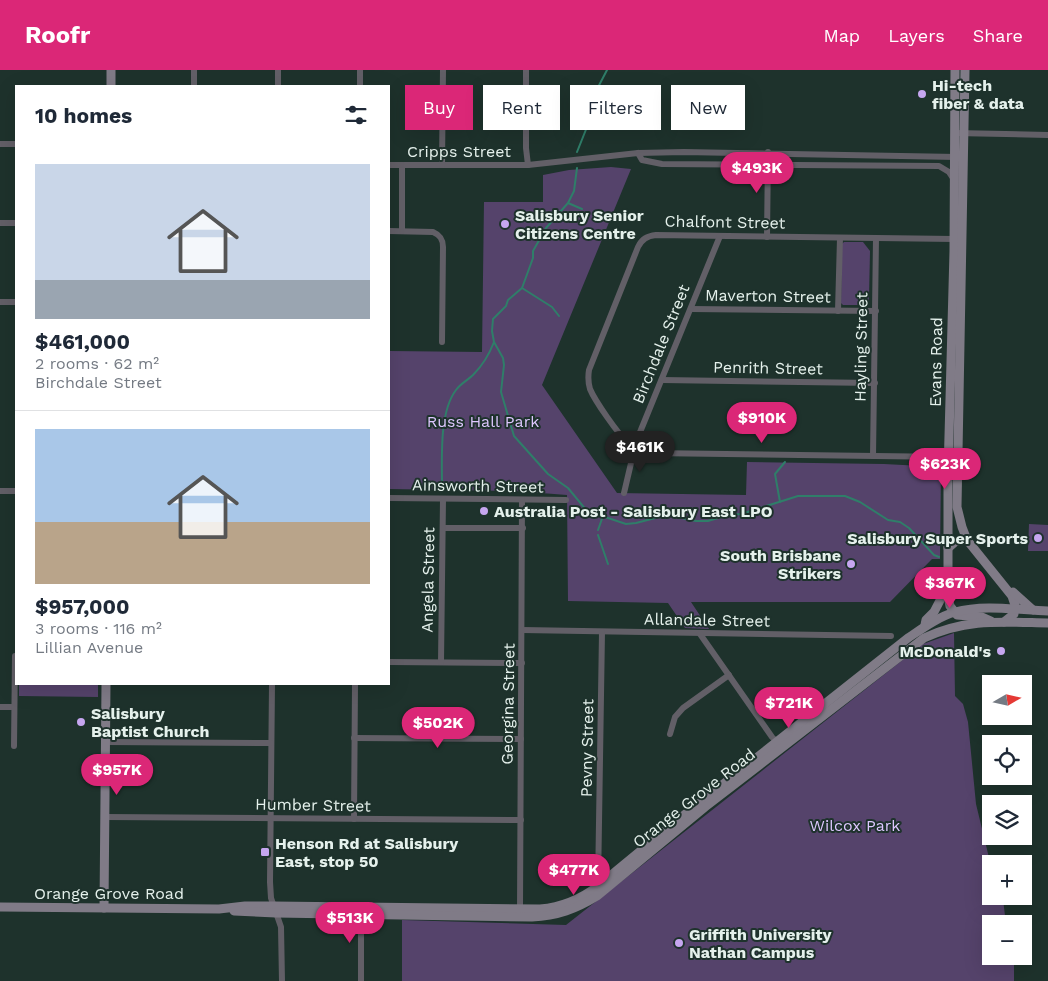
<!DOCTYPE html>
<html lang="en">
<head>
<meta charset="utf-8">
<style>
	body { margin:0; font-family:"Work Sans",sans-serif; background:#f6f6f7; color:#1f2937; height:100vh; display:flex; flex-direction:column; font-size:19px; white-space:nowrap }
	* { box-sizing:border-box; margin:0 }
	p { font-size:16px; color:#747a83 }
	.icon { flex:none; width:28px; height:28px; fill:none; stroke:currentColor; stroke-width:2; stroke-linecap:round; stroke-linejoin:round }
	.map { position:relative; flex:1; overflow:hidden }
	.drawer { position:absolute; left:15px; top:15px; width:375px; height:600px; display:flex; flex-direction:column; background:#fff; border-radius:0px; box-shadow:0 5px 20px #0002 }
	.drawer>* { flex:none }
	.hud { position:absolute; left:405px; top:15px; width:475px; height:45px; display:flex; gap:10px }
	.needle { width:32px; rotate:81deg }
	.tools { position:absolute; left:982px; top:605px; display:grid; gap:10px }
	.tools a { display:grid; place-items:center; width:50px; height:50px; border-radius:0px; background:#fff; box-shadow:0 5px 20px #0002; font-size:25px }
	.price { position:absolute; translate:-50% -42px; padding:0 11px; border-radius:18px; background:#db2777; color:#fff; font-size:16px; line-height:32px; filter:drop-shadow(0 1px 2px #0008) }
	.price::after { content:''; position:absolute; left:50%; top:30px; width:15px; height:11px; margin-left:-8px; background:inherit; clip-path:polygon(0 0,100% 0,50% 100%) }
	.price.active { background:#222; color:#fff }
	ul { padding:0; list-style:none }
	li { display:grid; align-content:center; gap:10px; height:265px; padding:0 20px }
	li+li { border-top:1px solid #e0e1e3 }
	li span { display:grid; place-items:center; height:155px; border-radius:0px; color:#555 }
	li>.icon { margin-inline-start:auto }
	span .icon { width:90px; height:90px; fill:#fffc; stroke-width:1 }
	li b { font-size:21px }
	h2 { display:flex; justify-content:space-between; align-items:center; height:60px; padding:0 20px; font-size:21px }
	.pill { padding:0 18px; border-radius:0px; background:#fff; box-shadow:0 5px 20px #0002; font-size:18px; line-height:45px }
	.pill.active { background:#db2777; color:#fff }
	header { display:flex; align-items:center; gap:30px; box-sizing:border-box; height:70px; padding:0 25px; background:#db2777; color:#fff }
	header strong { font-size:24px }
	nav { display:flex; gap:28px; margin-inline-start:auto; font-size:18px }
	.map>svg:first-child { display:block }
</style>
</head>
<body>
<header>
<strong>Roofr</strong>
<nav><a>Map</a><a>Layers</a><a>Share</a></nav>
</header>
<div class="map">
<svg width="1048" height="911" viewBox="0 0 1048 911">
	<rect width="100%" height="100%" fill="#1e322c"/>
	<g fill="#55436b">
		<polygon points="611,97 631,99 542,315 617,423 746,425 747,392 884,394 941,397 940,489 932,489 890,532 691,532 709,559 685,558 668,533 568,531 567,425 515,421 389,419 389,281 482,282 484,132 543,132 543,105 569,100"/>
		<polygon points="844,172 863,172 870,181 869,228 868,232 864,235 843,235 841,233 842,174"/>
		<polygon points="1029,454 1048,455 1048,481 1028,481"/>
		<polygon points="954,563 955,626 963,634 968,652 976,734 991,796 991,826 1001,826 1003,829 1006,854 991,854 991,886 1014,886 1014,911 402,911 402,850 566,855 923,574"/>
		<polygon points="19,614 98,614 98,627 19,626"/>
	</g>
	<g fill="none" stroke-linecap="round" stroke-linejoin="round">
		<g stroke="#2f7e69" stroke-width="2">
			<polyline points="577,82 587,57 595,23 607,0"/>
			<polyline points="577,98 574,121 568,133 546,158 533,181 533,188 522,218 508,230 506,236 493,249 492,261 494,272 503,288 504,295 501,322 514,366 548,404 568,418 587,441 626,454 636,453 663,446 672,446 696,451 708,451 728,445 741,444 798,426 845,426 860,432 888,450 900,452 909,458 934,485 939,487"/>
			<polyline points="568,133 582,139"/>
			<polyline points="522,218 552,237 559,246"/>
			<path d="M442,416C442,389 439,342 456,320C460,314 468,310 473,305C483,295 489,285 494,272"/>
			<polyline points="780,432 775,404 785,392"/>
			<polyline points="598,460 603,446"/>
			<polyline points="598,465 608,494"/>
		</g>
		<g stroke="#625f67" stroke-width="6">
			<polyline points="526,0 526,78 528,95"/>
			<polyline points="194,16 194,0"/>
			<polyline points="278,16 278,0"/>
			<polyline points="360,16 360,0"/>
			<polyline points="954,63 1048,65"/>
			<polyline points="0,74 16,74"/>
			<polyline points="638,83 642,90 662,94 939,96 949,102 953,108"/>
			<polyline points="389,95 528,95 638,83 684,82 957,87"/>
			<polyline points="442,95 443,0"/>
			<polyline points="0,153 16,153"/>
			<path d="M389,161L433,162C440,165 443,169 443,177L442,272"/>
			<polyline points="402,161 402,95"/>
			<polyline points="767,167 768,82"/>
			<polyline points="0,232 16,232"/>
			<polyline points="691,239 876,241"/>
			<polyline points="838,241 840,168"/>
			<polyline points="662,310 875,313"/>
			<polyline points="873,386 876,168"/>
			<path d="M951,387L649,383C641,381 634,378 628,373C618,364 595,331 590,319C588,312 588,306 589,300L638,177C642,169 647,166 656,165L954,169"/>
			<polyline points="0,421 16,421"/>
			<polyline points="624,423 636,372 720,166"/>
			<polyline points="389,428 566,430"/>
			<polyline points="443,458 523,458"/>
			<polyline points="522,560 891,566"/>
			<polyline points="700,564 772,667 779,674"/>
			<polyline points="389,592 522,593"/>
			<polyline points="441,592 443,429"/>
			<polyline points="272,614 270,812 271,828 281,857 282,911"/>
			<polyline points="0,637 14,637"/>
			<polyline points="670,664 675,647 683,638 729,605"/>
			<polyline points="354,668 521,669"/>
			<polyline points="105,672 271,673"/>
			<polyline points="14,676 15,586"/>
			<polyline points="105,747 521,750"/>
			<polyline points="354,749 355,614"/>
			<polyline points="598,816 602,562"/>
			<polyline points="520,839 522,430"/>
			<polyline points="361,841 361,911"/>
		</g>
		<g stroke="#807b87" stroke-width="9">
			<polyline points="955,0 954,181 948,403 948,526 950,536 957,545 982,547 991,551"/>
			<polyline points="965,0 957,437 962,457 967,470 1012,526 1015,535 1014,544 1004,552"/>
			<polyline points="111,16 111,0"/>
			<polyline points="948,478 956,471 967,470"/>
			<polyline points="1013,522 1033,540"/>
			<polyline points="925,555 926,550 934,542 947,517"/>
			<path d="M0,837L219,839L245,836H273L540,839C562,837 581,829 598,816L683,746L908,568C923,558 938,547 955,542C984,534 1018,540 1048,541"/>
			<polyline points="104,838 106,614"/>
			<path d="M234,841L276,843L532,847C557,846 576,839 597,826L705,737L924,568C967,548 1002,552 1048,553"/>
		</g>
	</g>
	<g fill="#c6a6f0" stroke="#1e322c" stroke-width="2">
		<circle cx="922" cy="24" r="5"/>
		<circle cx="505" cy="154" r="5"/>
		<circle cx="484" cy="441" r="5"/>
		<circle cx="1038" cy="468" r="5"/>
		<circle cx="851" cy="494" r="5"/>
		<circle cx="1001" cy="581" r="5"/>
		<circle cx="81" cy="652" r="5"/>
		<rect x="260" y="777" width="10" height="10" rx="2.5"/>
		<circle cx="679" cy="873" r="5"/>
	</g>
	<g text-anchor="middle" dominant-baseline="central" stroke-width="4" stroke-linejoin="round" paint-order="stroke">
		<g font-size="16" font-weight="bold" fill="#e5f1ec" stroke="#1e322c" text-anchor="start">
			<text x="932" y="15">Hi-tech<tspan x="932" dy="18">fiber &amp; data</tspan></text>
			<text x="515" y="145">Salisbury Senior<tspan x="515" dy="18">Citizens Centre</tspan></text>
			<text x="494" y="441">Australia Post - Salisbury East LPO</text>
			<text x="1028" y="468" text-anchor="end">Salisbury Super Sports</text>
			<text x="841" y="485" text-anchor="end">South Brisbane<tspan x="841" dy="18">Strikers</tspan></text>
			<text x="991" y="581" text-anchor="end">McDonald's</text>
			<text x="91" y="643">Salisbury<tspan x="91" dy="18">Baptist Church</tspan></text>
			<text x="275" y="773">Henson Rd at Salisbury<tspan x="275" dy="18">East, stop 50</tspan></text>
			<text x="689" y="864">Griffith University<tspan x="689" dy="18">Nathan Campus</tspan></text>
		</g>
		<g font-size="16" fill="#e5f1ec" stroke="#1e322c">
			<text x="459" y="81">Cripps Street</text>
			<text transform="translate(725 152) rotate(1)">Chalfont Street</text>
			<text transform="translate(768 226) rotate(1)">Maverton Street</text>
			<text transform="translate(661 274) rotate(-68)">Birchdale Street</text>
			<text transform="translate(861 277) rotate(-89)">Hayling Street</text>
			<text transform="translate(936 292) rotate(-89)">Evans Road</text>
			<text transform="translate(768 298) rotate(1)">Penrith Street</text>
			<text transform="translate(478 416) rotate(1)">Ainsworth Street</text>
			<text transform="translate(428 510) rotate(-89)">Angela Street</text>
			<text transform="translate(707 550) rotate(1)">Allandale Street</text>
			<text transform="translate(508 634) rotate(-89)">Georgina Street</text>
			<text transform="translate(587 678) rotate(-89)">Pevny Street</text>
			<text transform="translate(694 728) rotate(-38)">Orange Grove Road</text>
			<text transform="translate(313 735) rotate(1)">Humber Street</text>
			<text x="109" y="823">Orange Grove Road</text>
		</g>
		<g font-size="16" fill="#dec7ff" stroke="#1e322c">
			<text x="483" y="351">Russ Hall Park</text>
			<text x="855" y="755">Wilcox Park</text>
		</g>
	</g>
</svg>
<div class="tools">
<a><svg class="needle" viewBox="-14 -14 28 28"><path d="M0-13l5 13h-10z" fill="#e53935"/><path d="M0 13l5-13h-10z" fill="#747a83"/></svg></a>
<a><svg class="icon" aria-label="locate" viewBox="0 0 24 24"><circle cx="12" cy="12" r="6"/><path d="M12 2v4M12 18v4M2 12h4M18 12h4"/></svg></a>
<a><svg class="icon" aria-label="layers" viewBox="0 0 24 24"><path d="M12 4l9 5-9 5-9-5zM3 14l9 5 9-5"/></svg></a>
<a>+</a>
<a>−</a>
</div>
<b class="price" style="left:757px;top:124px">$493K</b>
<b class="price" style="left:762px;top:374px">$910K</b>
<b class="price active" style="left:640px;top:403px">$461K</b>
<b class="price" style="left:945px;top:420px">$623K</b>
<b class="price" style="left:950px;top:539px">$367K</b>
<b class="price" style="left:789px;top:659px">$721K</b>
<b class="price" style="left:438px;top:679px">$502K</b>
<b class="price" style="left:117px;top:726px">$957K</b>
<b class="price" style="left:574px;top:826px">$477K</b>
<b class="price" style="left:350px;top:874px">$513K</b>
<div class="hud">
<a class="pill active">Buy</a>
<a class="pill">Rent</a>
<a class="pill">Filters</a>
<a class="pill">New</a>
</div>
<section class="drawer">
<h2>10 homes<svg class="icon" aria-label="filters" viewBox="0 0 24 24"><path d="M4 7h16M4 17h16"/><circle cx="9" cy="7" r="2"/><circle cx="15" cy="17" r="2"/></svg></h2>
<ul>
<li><span style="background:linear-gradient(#c9d6e8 75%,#9aa5b1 0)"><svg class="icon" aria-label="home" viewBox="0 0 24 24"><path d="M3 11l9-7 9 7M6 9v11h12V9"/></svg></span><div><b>$461,000</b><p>2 rooms · 62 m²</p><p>Birchdale Street</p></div></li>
<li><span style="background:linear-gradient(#a9c7e8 60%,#b9a48a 0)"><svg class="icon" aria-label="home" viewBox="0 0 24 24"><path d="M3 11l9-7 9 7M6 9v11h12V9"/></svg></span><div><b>$957,000</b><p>3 rooms · 116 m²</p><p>Lillian Avenue</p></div></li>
</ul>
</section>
</div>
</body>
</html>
